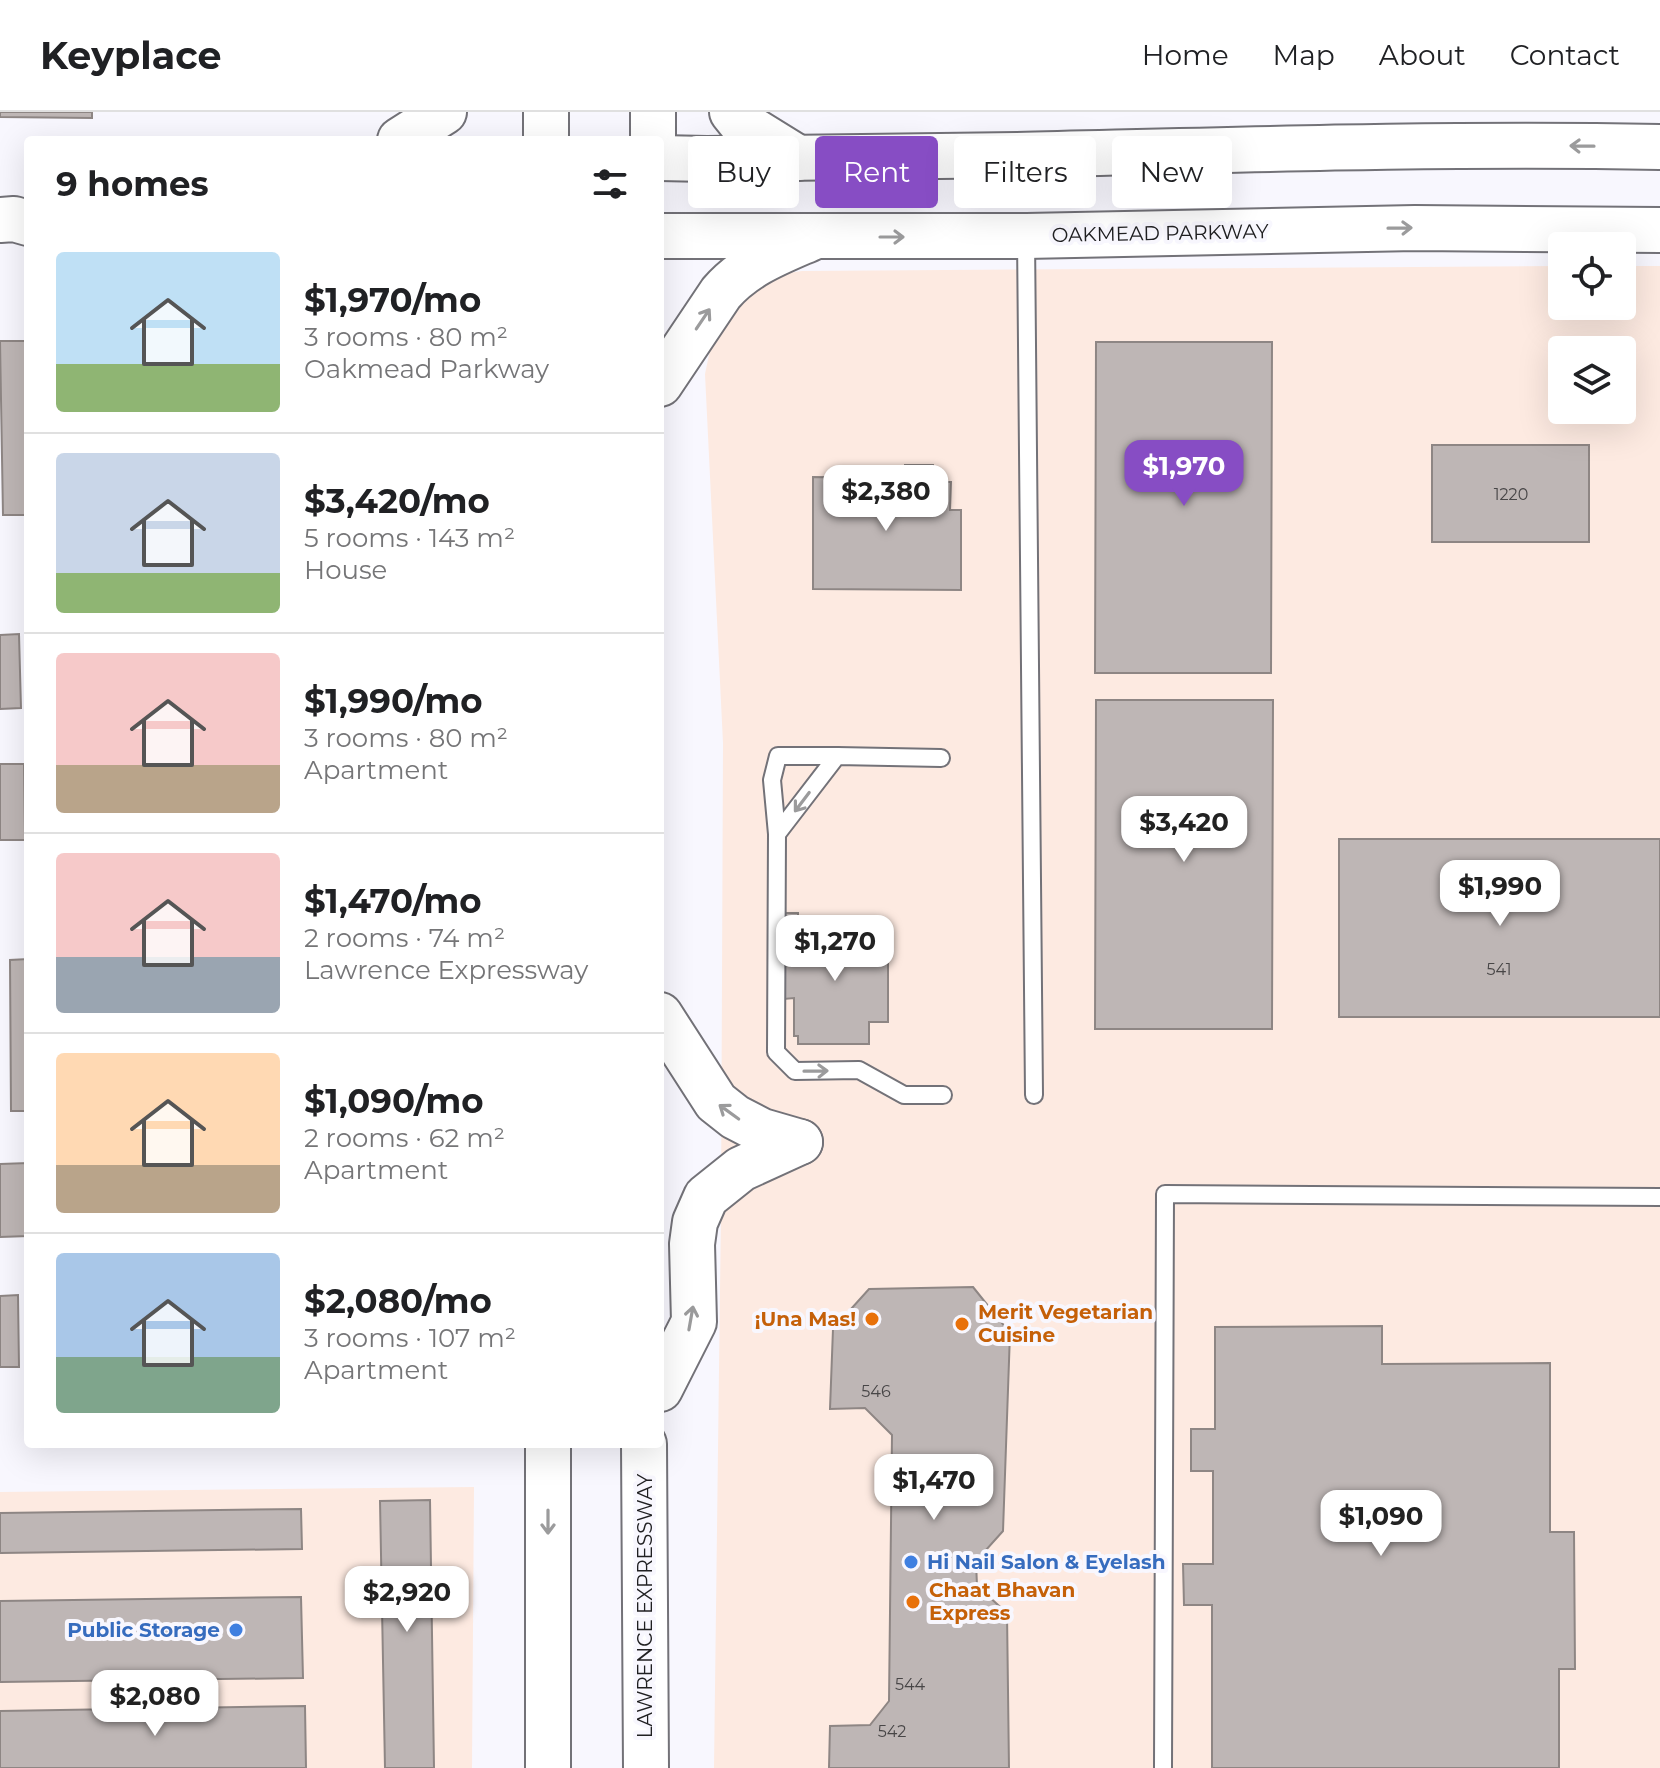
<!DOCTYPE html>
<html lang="en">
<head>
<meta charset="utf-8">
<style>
	body { margin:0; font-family:Montserrat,sans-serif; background:#f6f6f6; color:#202124; height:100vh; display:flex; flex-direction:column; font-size:30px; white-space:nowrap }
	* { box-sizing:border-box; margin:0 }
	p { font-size:26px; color:#757577 }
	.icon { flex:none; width:44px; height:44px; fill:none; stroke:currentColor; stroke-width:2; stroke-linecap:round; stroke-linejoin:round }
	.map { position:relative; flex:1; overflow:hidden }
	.details { position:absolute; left:24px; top:24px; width:640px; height:1312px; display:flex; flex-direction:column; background:#fff; border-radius:8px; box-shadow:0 8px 32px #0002 }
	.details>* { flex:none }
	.hud { position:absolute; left:688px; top:24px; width:760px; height:72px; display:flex; gap:16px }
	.tools { position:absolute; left:1548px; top:120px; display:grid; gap:16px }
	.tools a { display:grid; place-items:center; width:88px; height:88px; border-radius:8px; background:#fff; box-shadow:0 8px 32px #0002; font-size:40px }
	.price { position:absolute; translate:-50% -68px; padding:0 18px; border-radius:16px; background:#fff; color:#222; font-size:26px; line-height:52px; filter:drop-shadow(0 2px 4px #0008) }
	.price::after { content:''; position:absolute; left:50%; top:48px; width:24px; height:18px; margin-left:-12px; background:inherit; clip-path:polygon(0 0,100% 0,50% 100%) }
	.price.on { background:#874dc4; color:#fff }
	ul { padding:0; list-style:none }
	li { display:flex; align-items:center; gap:24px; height:200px; padding:0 32px }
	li+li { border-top:2px solid #e0e0e0 }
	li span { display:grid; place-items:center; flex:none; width:224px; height:160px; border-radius:8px; color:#555 }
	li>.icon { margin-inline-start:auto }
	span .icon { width:96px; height:96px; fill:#fffc; stroke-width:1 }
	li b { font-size:34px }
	h2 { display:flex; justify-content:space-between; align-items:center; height:96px; padding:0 32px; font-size:34px }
	.chip { padding:0 28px; border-radius:8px; background:#fff; box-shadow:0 8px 32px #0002; font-size:28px; line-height:72px }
	.chip.on { background:#874dc4; color:#fff }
	header { display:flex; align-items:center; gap:48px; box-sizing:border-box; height:112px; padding:0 40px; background:#fff; border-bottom:2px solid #e0e0e0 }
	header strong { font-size:38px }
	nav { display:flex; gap:44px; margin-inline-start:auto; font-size:28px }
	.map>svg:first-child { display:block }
</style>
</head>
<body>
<header>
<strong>Keyplace</strong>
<nav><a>Home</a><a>Map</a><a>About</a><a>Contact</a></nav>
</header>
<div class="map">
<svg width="1660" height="1656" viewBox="0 0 1660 1656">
	<rect width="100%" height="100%" fill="#f8f7fe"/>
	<g fill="#fdeae1" fill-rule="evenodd">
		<path d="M1562,154V194H1622V154H1660V1656H714L721,1099L723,631L705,262L710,238L719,214L747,181L781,162L802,159ZM1562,238H1622V298H1562Z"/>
		<polygon points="474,1375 472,1656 0,1656 0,1380"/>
	</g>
	<g fill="#beb6b5" stroke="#8e8684" stroke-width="2">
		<polygon points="0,0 92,0 92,6 0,5"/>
		<polygon points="0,229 28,229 28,403 3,403"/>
		<polygon points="1096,230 1272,230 1271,561 1095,561"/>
		<rect x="1432" y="333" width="157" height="97"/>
		<polygon points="905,353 933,353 933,370 951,370 950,398 961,398 961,478 813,477 813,365 905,366"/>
		<polygon points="19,522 21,596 0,597 0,523"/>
		<polygon points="1096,588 1273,588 1272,917 1095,917"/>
		<polygon points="0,652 24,652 25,728 0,728"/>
		<rect x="1339" y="727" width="321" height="178"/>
		<polygon points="784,801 798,801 798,819 888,819 888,910 869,910 869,932 798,932 798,924 794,924 794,886 784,887"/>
		<polygon points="28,847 28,1015 26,1015 26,999 11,999 10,848"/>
		<polygon points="28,1051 28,1124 0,1125 0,1052"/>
		<polygon points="973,1175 1010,1221 1003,1419 976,1449 977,1474 1007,1501 1009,1656 829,1656 830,1614 870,1613 889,1589 892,1323 865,1296 830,1297 833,1217 869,1177"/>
		<polygon points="18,1183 19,1255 0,1255 0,1184"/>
		<polygon points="1382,1214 1382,1252 1550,1251 1550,1420 1574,1420 1575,1557 1559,1557 1559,1656 1212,1656 1212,1493 1184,1493 1183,1452 1213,1452 1213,1359 1191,1359 1191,1317 1215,1317 1215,1215"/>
		<polygon points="430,1388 434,1656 385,1656 380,1389"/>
		<polygon points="301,1397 302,1437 0,1441 0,1401"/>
		<polygon points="301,1485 303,1566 0,1570 0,1489"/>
		<polygon points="305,1594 306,1656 0,1656 0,1599"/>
	</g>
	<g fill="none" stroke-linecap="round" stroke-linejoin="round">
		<defs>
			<g id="service">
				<polyline points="1026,125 1034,983"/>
				<polyline points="941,646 837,644 777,722 776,940 795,959 859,958 904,983 943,983"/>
				<polyline points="777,722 772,668 778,644 837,644"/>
				<polyline points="1163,1656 1165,1082 1660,1085"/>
			</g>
			<g id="secondary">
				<path d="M660,46L707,47C810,45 914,45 1017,43C1231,38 1445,31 1660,35"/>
				<polyline points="0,108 14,107 28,111"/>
				<polyline points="660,124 1026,124 1415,116 1660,118"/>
			</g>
			<g id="trunk">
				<polyline points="546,0 546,28"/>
				<polyline points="653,0 653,28"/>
				<polyline points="732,0 740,10 798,46"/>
				<polyline points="400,28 444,0"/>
				<path d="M660,272L721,181C746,152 780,140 814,125"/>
				<polyline points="660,903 716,990 735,1005 762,1019 800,1030"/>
				<polyline points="660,1277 694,1210 692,1132 695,1110 706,1085 741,1057 800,1030"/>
				<polyline points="644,1332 646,1656"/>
				<polyline points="548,1656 548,1332"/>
			</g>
		</defs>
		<use href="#service" stroke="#737278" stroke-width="20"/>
		<use href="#secondary" stroke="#737278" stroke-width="48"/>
		<use href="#trunk" stroke="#737278" stroke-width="48"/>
		<use href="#service" stroke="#fff" stroke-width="16"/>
		<use href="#secondary" stroke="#fff" stroke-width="44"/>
		<use href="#trunk" stroke="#fff" stroke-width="44"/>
	</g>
	<defs><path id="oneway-shaft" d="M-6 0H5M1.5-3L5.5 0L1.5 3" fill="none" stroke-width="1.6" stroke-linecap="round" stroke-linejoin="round" transform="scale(2)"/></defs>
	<g stroke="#9b9b9c">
		<use href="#oneway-shaft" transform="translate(1582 34) rotate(-179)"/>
		<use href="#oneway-shaft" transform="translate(1400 116) rotate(-1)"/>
		<use href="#oneway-shaft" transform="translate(892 125)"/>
		<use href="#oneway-shaft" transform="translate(703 207) rotate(-56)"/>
		<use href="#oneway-shaft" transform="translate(802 690) rotate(127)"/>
		<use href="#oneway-shaft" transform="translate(816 959) rotate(-1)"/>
		<use href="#oneway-shaft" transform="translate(729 1000) rotate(-144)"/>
		<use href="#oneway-shaft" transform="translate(691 1206) rotate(-80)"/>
		<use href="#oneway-shaft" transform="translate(548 1410) rotate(90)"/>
	</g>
	<g fill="#e8710a" stroke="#f8f7fe" stroke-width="3">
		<circle cx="872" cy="1207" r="8"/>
		<circle cx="962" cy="1212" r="8"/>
		<circle cx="913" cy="1490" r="8"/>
	</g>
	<g fill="#3f7fe0" stroke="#f8f7fe" stroke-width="3">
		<circle cx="911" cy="1450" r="8"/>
		<circle cx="236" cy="1518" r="8"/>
	</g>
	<g text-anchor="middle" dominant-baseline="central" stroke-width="8" stroke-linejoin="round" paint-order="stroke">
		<g font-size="16" fill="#484647">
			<text x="1511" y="382">1220</text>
			<text x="1499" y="857">541</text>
			<text x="876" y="1279">546</text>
			<text x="910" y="1572">544</text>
			<text x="892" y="1619">542</text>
		</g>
		<g font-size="20" fill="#202022" stroke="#f8f7fe">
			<text transform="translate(1160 121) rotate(-1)">OAKMEAD PARKWAY</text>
			<text transform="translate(645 1494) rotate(-90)">LAWRENCE EXPRESSWAY</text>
		</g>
		<g font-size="20" font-weight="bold" fill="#c56008" stroke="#f8f7fe" text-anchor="start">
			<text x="978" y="1200">Merit Vegetarian<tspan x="978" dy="23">Cuisine</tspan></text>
			<text x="856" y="1207" text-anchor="end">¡Una Mas!</text>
			<text x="929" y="1478">Chaat Bhavan<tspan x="929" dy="23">Express</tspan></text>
		</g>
		<g font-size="20" font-weight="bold" fill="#366cbe" stroke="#f8f7fe" text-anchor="start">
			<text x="927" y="1450">Hi Nail Salon &amp; Eyelash</text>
			<text x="220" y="1518" text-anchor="end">Public Storage</text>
		</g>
	</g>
</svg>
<div class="tools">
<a><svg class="icon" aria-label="locate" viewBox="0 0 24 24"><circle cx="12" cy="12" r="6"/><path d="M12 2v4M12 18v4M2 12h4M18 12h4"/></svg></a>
<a><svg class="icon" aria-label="layers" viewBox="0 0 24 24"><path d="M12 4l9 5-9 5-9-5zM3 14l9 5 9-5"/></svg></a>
</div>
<b class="price on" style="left:1184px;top:396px">$1,970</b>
<b class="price" style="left:886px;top:421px">$2,380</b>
<b class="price" style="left:1184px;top:752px">$3,420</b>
<b class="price" style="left:1500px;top:816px">$1,990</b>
<b class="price" style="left:835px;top:871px">$1,270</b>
<b class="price" style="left:934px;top:1410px">$1,470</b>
<b class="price" style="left:1381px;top:1446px">$1,090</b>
<b class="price" style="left:407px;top:1522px">$2,920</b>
<b class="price" style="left:155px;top:1626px">$2,080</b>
<div class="hud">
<a class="chip">Buy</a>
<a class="chip on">Rent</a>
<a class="chip">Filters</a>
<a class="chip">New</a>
</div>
<section class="details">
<h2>9 homes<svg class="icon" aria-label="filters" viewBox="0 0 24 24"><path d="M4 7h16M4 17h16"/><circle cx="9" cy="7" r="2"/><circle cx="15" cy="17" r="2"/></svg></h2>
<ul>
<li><span style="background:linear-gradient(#bfe0f5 70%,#8fb573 0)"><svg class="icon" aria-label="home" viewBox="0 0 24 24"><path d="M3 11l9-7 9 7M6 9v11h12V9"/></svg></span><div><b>$1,970/mo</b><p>3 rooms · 80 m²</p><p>Oakmead Parkway</p></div></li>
<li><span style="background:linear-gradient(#c9d6e8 75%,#8fb573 0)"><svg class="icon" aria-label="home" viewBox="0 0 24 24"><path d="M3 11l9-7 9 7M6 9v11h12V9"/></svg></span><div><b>$3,420/mo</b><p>5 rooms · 143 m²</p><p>House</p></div></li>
<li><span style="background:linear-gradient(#f6c9c9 70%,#b9a48a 0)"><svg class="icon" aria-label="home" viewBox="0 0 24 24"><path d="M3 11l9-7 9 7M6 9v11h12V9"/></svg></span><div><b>$1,990/mo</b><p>3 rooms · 80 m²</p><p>Apartment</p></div></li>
<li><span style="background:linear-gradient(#f6c9c9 65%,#9aa5b1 0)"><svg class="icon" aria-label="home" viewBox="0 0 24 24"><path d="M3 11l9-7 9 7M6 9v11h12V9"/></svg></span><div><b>$1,470/mo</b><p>2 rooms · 74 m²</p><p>Lawrence Expressway</p></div></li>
<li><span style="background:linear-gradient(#ffd9b3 70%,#b9a48a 0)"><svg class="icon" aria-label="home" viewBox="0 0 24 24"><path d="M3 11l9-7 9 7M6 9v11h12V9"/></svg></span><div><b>$1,090/mo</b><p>2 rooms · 62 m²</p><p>Apartment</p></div></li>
<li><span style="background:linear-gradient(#a9c7e8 65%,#7fa58c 0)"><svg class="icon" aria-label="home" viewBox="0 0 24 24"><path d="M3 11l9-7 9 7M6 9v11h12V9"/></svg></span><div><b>$2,080/mo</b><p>3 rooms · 107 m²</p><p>Apartment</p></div></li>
</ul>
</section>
</div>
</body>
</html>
